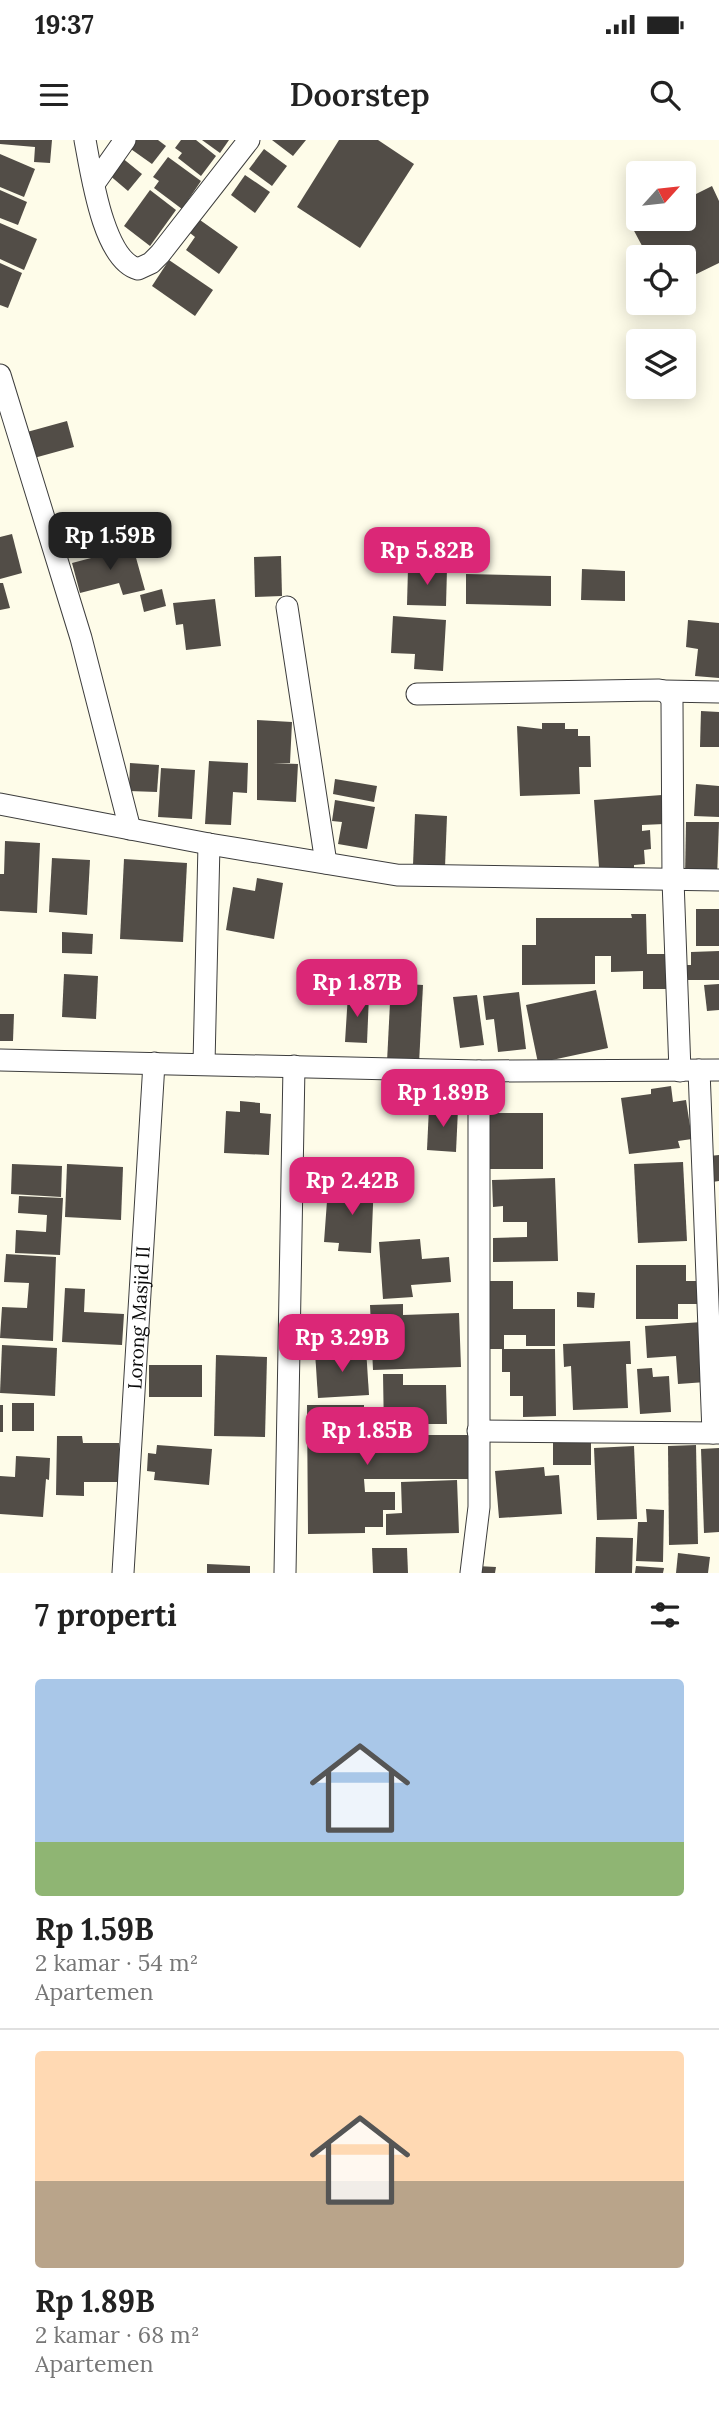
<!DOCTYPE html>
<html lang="id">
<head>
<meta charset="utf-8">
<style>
	body { margin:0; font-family:Lora,serif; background:#f6f6f6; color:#222; height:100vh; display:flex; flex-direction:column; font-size:26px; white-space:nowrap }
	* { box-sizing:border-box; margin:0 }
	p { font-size:23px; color:#767676 }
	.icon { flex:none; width:38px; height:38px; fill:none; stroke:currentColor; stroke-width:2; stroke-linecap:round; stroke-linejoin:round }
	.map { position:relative; height:1433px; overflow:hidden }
	.side { display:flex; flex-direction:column; background:#fff; flex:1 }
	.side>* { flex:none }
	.needle { width:46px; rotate:63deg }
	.buttons { position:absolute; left:626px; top:21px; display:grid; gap:14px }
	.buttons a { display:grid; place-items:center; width:70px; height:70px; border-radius:7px; background:#fff; box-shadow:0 4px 18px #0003; font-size:35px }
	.price { position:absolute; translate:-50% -60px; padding:0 16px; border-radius:14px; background:#db2777; color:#fff; font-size:23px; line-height:46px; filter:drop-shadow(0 2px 4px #0008) }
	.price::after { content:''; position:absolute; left:50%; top:42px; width:21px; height:16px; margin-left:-10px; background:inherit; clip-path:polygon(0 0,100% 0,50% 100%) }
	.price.current { background:#222; color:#fff }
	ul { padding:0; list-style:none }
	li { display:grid; align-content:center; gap:14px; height:371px; padding:0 35px }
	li+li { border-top:2px solid #e0e0e0 }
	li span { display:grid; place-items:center; height:217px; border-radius:7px; color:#555 }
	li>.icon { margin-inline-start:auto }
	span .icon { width:126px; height:126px; fill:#fffc; stroke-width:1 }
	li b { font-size:30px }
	h2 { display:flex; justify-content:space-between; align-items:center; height:84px; padding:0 35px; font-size:30px }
	.status { display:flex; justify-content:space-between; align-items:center; height:49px; padding:0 35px; background:#fff; direction:ltr }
	.status svg { height:19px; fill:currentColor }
	header { display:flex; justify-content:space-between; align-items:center; height:91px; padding:0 35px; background:#fff; font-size:32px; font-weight:600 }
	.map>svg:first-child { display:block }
</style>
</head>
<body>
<div class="status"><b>19:37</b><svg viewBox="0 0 49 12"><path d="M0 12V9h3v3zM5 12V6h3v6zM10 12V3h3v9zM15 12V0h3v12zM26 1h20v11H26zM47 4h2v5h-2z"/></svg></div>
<header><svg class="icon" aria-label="menu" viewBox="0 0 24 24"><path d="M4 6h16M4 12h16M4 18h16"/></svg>Doorstep<svg class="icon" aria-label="search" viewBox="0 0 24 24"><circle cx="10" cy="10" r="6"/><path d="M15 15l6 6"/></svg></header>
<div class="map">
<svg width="719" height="1433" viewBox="0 0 719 1433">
	<rect width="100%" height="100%" fill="#fefce9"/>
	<g fill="#524d47">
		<polygon points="0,0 52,0 50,23 34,22 35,7 0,4"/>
		<polygon points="134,0 158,0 166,6 152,24 128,7"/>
		<polygon points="181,0 196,0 216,16 201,36 178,18 182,13 175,8"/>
		<polygon points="202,0 229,0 220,13"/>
		<polygon points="272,0 306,0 293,16"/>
		<polygon points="339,0 378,0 414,24 360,108 297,67"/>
		<polygon points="264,9 287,26 272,46 249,29"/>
		<polygon points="0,14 35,29 24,57 0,47"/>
		<polygon points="121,17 142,34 128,51 108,34"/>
		<polygon points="168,17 201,41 182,69 154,48 159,41 153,37"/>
		<polygon points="245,35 270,52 255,73 231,55"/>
		<polygon points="712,46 719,61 719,123 684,140 684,117 648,117 632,87 648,79 684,79 684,60"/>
		<polygon points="0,50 27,62 18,85 0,78"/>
		<polygon points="150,50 176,70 150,106 124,86"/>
		<polygon points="200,80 238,107 219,134 186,110 195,97 190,93"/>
		<polygon points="0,83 37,99 24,130 0,119"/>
		<polygon points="169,120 213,150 195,176 152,146"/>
		<polygon points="0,123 22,133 8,168 0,165"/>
		<polygon points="67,281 74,307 34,318 27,292"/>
		<polygon points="12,394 22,433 0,439 0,397"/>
		<polygon points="133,407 145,450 123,455 119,443 80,453 72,423"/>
		<polygon points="281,416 282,456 255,457 254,417"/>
		<polygon points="408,428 447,429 446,466 407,465"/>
		<polygon points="582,429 625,431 625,461 581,460"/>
		<polygon points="466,434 551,436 551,466 466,464"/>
		<polygon points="0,443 3,443 10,468 0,470"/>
		<polygon points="162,449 166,466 144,472 140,455"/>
		<polygon points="215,459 221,506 186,510 183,484 176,485 173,463"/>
		<polygon points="393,476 446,480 443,531 414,529 415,514 391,513"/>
		<polygon points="688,480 719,483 719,538 695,536 698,509 686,507"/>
		<polygon points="701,571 719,572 719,607 700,607"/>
		<polygon points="257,580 292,582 290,623 273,623 298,624 296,662 257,660"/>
		<polygon points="542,583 565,583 565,589 578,589 578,596 590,596 591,627 579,627 580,654 520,656 517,586 542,589"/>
		<polygon points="209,621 248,623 247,653 233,652 231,685 205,684"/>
		<polygon points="130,623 159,625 157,652 129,651"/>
		<polygon points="161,628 195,630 192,679 158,677"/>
		<polygon points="335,639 377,646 374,662 333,654"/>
		<polygon points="696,644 719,646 719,677 694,676"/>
		<polygon points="662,655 664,684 642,685 642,691 650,690 651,709 644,710 645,724 634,725 634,735 613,737 612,727 599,727 594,660"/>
		<polygon points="335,660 375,667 367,709 338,704 342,682 332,681"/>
		<polygon points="415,674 447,676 445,727 413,725"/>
		<polygon points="686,682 719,682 717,738 685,738"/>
		<polygon points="5,701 40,703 37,773 0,771 0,734 4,734"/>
		<polygon points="52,718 90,720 87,775 49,772"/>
		<polygon points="124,719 187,723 183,802 120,799"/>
		<polygon points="257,738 283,743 274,799 226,790 233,747 255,751"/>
		<rect x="696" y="769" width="23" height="37"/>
		<polygon points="631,774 646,774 647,814 666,814 666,849 643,849 643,831 611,832 611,816 595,816 595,844 522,845 522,805 536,805 536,778 632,778"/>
		<polygon points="62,792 93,794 92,814 62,813"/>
		<polygon points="719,811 719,840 685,840 685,825 691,825 691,812"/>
		<polygon points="64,834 98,836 96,879 62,877"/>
		<polygon points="391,843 423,845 419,924 387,922"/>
		<polygon points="719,844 719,870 707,871 704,845"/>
		<polygon points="596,850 608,908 538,923 526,865"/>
		<polygon points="519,852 526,909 498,912 494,879 486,880 483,856"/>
		<polygon points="348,854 369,855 367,903 345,902"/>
		<polygon points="477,855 484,905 460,908 453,857"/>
		<polygon points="0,874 14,874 13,901 0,901"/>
		<polygon points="671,946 673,962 686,960 692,999 678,1001 680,1008 629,1014 621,958 651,954 651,949"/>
		<polygon points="240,961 260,963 260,973 271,974 269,1015 224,1013 226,971 240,972"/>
		<polygon points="429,967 458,969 456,1012 427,1010"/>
		<polygon points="487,973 543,973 543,1029 488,1029"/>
		<polygon points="719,1015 719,1041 712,1042 709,1016"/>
		<polygon points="683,1022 687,1101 638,1103 634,1024"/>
		<polygon points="12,1024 62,1026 61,1057 11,1054"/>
		<polygon points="67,1024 123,1027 121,1080 65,1077"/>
		<polygon points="555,1038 558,1121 493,1122 493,1098 527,1097 527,1082 503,1082 503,1066 493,1067 492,1040"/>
		<polygon points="342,1039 374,1041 371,1113 338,1111 339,1103 324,1102 327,1061 341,1062"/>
		<polygon points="19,1056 63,1058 60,1115 15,1113 16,1090 46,1092 47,1075 18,1073"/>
		<polygon points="420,1099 422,1119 449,1117 451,1142 411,1145 413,1157 383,1159 379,1102"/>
		<polygon points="6,1114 56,1117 53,1201 0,1198 2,1167 27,1168 29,1143 4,1142"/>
		<polygon points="636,1125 686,1125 686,1141 698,1141 699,1164 678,1164 678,1179 636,1179"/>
		<polygon points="483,1141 513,1141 513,1169 555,1169 555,1206 526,1206 526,1195 504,1195 504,1209 489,1209"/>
		<polygon points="65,1148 85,1149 84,1172 124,1174 122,1205 62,1202"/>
		<polygon points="577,1152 595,1153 594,1168 577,1167"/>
		<polygon points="403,1164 403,1175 459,1173 461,1227 373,1230 370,1165"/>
		<polygon points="702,1182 706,1242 678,1244 676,1216 647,1218 645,1186"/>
		<polygon points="630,1201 631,1224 626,1224 628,1268 573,1270 571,1226 564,1227 563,1204"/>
		<polygon points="2,1205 57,1208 55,1256 0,1253"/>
		<polygon points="366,1209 369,1255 318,1258 315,1212"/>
		<polygon points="502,1209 555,1209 556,1276 523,1277 523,1256 510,1256 510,1232 502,1232"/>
		<polygon points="216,1215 267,1217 265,1297 214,1296"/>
		<rect x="149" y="1225" width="53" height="32"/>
		<polygon points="652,1228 653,1237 669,1236 671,1272 640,1274 637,1229"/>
		<polygon points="383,1234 403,1234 403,1245 446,1245 447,1284 404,1284 404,1293 384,1293"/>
		<rect x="12" y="1263" width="22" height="28"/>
		<rect x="0" y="1265" width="3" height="27"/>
		<polygon points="307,1265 364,1265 364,1295 468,1295 468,1339 364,1339 365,1352 395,1352 395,1370 383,1370 383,1387 365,1387 365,1393 308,1394"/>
		<polygon points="57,1296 82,1296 83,1303 119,1303 119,1342 84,1342 84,1356 56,1355"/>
		<rect x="553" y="1301" width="38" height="24"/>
		<polygon points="157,1305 212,1309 209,1345 154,1340 155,1332 147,1331 148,1313 156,1314"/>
		<polygon points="696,1305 698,1404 669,1405 668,1306"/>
		<polygon points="634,1306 637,1379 597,1380 594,1308"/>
		<polygon points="719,1308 719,1392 704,1393 701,1309"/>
		<polygon points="16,1316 50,1318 49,1340 46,1339 43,1377 0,1374 0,1336 15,1337"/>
		<polygon points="544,1327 545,1336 559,1335 562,1374 499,1378 495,1331"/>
		<polygon points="457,1340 459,1393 386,1395 386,1374 402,1373 401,1342"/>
		<polygon points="646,1369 664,1370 663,1422 636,1421 638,1382 647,1382"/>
		<polygon points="596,1397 633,1398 632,1433 595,1433"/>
		<polygon points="372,1408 407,1408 408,1433 373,1433"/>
		<polygon points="678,1413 710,1417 708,1433 676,1433"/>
		<polygon points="207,1424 250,1426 250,1433 207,1433"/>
		<polygon points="477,1426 496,1427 495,1433 477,1433"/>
		<polygon points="636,1426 664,1428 663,1433 635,1433"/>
	</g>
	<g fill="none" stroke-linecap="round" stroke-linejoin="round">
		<defs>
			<g id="street">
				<path d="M85,0C91,31 103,120 138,129L151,123L160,114L249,0"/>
				<polyline points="94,44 125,0"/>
				<polyline points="0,235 81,498 130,689"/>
				<polyline points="287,467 326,723"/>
				<polyline points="664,551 719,552"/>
				<path d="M417,554L658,550C666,551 670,554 672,562L673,740L680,931"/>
				<polyline points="0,664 209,704 397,735 719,740"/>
				<polyline points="0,920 479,931 719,930"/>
				<polyline points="204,924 209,704"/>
				<polyline points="699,930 713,1293"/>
				<polyline points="478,1291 719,1293"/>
				<path id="s1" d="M123,1433L154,923"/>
				<polyline points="285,1433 294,926"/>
				<polyline points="471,1433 479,1367 479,931"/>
			</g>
		</defs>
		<use href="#street" stroke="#3d3d3d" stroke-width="23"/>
		<use href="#street" stroke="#fff" stroke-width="21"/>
	</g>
	<g text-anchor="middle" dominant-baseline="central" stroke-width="7" stroke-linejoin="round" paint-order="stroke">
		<g font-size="19" fill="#0a0a0a" stroke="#fff">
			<text stroke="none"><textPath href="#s1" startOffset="256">Lorong Masjid II</textPath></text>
		</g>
	</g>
</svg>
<div class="buttons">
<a><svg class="needle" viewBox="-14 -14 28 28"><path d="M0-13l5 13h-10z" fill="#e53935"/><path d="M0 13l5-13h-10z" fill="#767676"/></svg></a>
<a><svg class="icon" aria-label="locate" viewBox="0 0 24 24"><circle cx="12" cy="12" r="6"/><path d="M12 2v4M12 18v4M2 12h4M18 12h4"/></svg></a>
<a><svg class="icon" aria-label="layers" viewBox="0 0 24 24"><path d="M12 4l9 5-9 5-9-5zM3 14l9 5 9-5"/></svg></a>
</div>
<b class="price current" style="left:110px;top:432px">Rp 1.59B</b>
<b class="price" style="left:427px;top:447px">Rp 5.82B</b>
<b class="price" style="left:357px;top:879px">Rp 1.87B</b>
<b class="price" style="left:443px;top:989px">Rp 1.89B</b>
<b class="price" style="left:352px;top:1077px">Rp 2.42B</b>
<b class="price" style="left:342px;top:1234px">Rp 3.29B</b>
<b class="price" style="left:367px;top:1327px">Rp 1.85B</b>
</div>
<section class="side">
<h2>7 properti<svg class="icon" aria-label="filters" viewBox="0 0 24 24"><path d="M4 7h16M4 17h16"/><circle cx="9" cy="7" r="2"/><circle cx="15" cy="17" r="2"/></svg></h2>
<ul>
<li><span style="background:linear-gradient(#a9c7e8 75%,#8fb573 0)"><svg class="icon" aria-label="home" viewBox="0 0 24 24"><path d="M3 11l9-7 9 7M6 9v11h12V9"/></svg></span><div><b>Rp 1.59B</b><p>2 kamar · 54 m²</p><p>Apartemen</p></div></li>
<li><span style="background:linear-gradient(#ffd9b3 60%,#b9a48a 0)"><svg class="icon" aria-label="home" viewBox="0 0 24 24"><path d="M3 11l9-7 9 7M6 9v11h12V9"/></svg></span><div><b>Rp 1.89B</b><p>2 kamar · 68 m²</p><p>Apartemen</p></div></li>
</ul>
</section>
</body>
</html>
